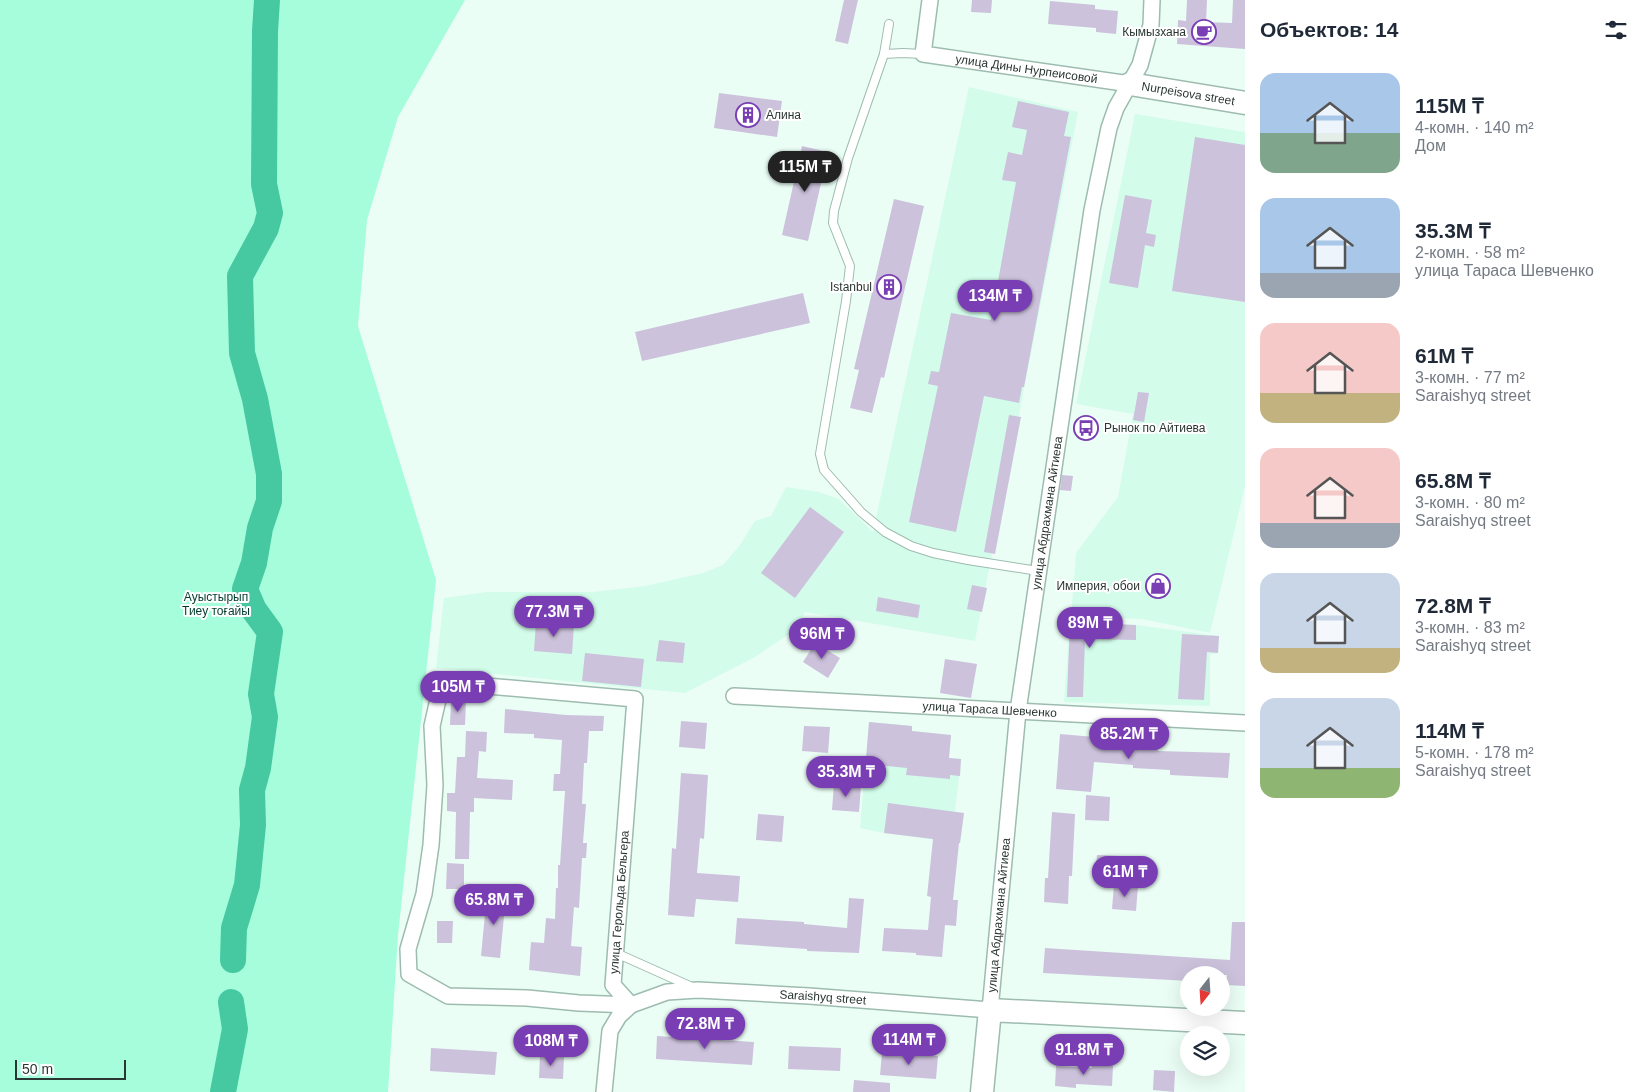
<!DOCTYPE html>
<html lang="ru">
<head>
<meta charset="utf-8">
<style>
	body { margin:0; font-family:Arial,sans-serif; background:#f6f6f7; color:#1f2937; height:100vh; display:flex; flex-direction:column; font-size:19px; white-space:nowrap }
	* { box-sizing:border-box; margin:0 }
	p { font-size:16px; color:#747a83 }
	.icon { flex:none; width:28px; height:28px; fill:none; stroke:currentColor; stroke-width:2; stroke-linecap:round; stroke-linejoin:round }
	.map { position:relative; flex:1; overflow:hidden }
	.panel { display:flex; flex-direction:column; background:#fff; width:400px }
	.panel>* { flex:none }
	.needle { width:32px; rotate:197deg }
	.buttons { position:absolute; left:1180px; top:966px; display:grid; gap:10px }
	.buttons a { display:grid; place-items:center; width:50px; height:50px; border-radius:50%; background:#fff; box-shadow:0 5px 20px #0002; font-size:25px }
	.scale { position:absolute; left:15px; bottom:12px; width:111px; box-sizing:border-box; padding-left:5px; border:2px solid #2a3631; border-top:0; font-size:14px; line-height:18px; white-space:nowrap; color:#2a3631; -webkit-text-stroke:4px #fff; paint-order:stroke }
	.price { position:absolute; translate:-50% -42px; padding:0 11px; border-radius:18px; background:#793eb4; color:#fff; font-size:16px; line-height:32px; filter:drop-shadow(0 1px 2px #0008) }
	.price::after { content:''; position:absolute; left:50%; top:30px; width:15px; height:11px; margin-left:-8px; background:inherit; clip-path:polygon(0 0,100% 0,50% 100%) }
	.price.current { background:#222; color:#fff }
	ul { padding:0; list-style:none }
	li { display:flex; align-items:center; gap:15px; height:125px; padding:0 15px }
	li span { display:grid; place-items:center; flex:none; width:140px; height:100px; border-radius:15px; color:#555 }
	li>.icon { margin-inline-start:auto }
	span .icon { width:60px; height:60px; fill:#fffc; stroke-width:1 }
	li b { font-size:21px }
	h2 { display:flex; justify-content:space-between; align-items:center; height:60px; padding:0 15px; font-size:21px }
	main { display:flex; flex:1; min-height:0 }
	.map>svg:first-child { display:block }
</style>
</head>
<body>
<main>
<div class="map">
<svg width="1245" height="1092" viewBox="0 0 1245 1092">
	<rect width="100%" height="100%" fill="#ebfef6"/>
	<g fill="#d3fceb">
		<polygon points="969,87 1078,112 975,641 805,612 795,630 755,657 685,693 436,668 444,598 487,592 593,592 645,586 703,573 723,565 740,545 755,521 771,516 786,487 819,492 839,499 873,532"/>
		<polygon points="1135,114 1245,132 1245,486 1210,633 1142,619 1071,617 1076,553 1118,497 1133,414 1076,404"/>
		<polygon points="1070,622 1136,625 1219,636 1218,653 1210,654 1210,706 1064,702"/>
		<polygon points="869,722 912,726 912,731 951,735 949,758 961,759 955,812 964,813 960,843 884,833 860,828"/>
	</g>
	<polygon fill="#a5fddc" points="0,0 465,0 398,117 367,220 358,326 436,580 398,935 388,1092 0,1092"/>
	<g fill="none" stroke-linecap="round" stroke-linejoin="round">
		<g stroke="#46c9a1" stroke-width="26">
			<polyline points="233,960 234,928 247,885 253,825 252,790 258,768 265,717 261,694 270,632 254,610 245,589 254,563 260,528 269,501 269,474 255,399 242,353 240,276 266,228 270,213 264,184 265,31 267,0"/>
			<polyline points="223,1092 235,1029 231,1002"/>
		</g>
	</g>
	<g fill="#ccc2dc">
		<polygon points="844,0 858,0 848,44 835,41"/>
		<polygon points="972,0 992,0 991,13 971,12"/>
		<polygon points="1187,0 1207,0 1206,22 1232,23 1233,0 1245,0 1245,49 1177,44 1178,20 1186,21"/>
		<polygon points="1050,1 1095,5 1095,9 1118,11 1116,34 1096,32 1096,28 1048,24"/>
		<polygon points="719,93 782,101 777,137 714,128"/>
		<polygon points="1018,101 1069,112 1064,136 1071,137 1024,387 1022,387 1019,403 984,396 956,532 909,522 938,386 928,384 931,371 939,372 951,313 991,320 1016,182 1002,180 1008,152 1022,155 1027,130 1012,127"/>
		<polygon points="1195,137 1245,145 1245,302 1172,291"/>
		<polygon points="802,146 828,152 808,241 782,235"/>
		<polygon points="1125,195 1152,200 1146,233 1156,235 1154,247 1145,245 1138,288 1109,283"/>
		<polygon points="894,199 924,206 884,378 881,377 872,413 850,408 859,370 854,369"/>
		<polygon points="803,293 810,323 642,361 635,332"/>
		<polygon points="1138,392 1149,393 1144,422 1133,420"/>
		<polygon points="1009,415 1021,417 995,554 984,552"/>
		<polygon points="1062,475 1073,476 1071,491 1060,490"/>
		<polygon points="810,507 844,532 795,598 761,573"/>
		<polygon points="972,585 987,588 982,612 967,609"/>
		<polygon points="878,597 920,605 918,618 876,611"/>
		<polygon points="536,622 574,625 572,654 534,651"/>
		<polygon points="1070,622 1136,625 1136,640 1085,639 1083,697 1067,697"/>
		<polygon points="1182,634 1219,636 1218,653 1207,652 1204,700 1178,699"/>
		<polygon points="659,640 685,643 683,663 656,661"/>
		<polygon points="815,643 840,658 828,678 803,662"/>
		<polygon points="585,653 644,659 641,687 582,681"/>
		<polygon points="945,659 977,664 971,698 940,693"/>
		<polygon points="451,700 466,701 465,725 450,725"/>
		<polygon points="505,709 566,715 604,716 603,731 589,731 587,763 584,763 582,804 586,804 583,843 587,843 586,858 582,858 579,908 574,907 571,946 582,947 580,976 529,970 531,942 544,943 546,918 555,919 556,888 558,888 558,865 560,865 565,791 553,791 554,774 560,774 562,740 534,738 534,734 504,733"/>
		<polygon points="681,721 707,723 705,749 679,747"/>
		<polygon points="869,722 912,726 912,731 951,735 949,758 961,759 960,776 950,775 950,779 906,775 907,768 877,765 876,772 865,771"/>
		<polygon points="804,726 830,727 828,753 802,751"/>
		<polygon points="466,731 487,732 486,752 479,751 477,778 513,780 512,800 474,798 474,812 470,812 469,859 455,859 456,812 447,811 447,793 455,793 457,757 465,757"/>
		<polygon points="1060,734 1129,740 1129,744 1158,745 1158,751 1230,753 1228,778 1170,775 1170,770 1133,768 1133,765 1094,762 1091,792 1056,789"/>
		<polygon points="681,773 708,775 704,839 700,838 697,873 740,876 738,902 696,899 694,917 668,915 672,848 676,849"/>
		<polygon points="834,784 861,786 859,812 832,810"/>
		<polygon points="1086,795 1110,797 1109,821 1085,820"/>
		<polygon points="888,803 964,813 960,843 959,843 953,900 958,900 956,926 945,925 942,957 916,955 916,953 882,951 884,928 928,930 931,897 927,896 933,839 884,833"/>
		<polygon points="1052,812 1075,814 1072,876 1069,876 1068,904 1044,902 1045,878 1048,878"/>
		<polygon points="758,814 784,816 782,842 756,840"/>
		<polygon points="1097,855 1121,856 1119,880 1095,879"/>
		<polygon points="447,863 464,864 464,889 446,889"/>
		<polygon points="1114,885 1138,886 1136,911 1112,909"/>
		<polygon points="487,893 506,895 500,958 481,956"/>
		<polygon points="849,898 864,899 859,953 807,951 807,949 735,944 737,918 804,922 804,924 847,928"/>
		<polygon points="437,921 453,921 452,943 437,943"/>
		<polygon points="1232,922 1245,922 1245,986 1226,985 1227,975 1189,975 1189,981 1043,973 1045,948 1230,960"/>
		<polygon points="657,1036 754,1042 752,1065 656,1059"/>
		<polygon points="789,1046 841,1048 840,1071 788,1069"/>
		<polygon points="431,1048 497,1052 495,1075 430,1071"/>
		<polygon points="882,1052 938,1056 936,1079 880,1075"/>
		<polygon points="540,1055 564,1056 563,1079 539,1078"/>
		<polygon points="1092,1065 1113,1066 1112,1086 1076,1084 1076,1088 1055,1086 1056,1066 1092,1068"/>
		<polygon points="1154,1070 1175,1071 1174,1092 1153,1090"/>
		<polygon points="854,1080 890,1083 890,1092 853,1092"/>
	</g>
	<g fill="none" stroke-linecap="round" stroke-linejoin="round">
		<defs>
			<g id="lane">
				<polyline points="889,24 884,54 848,158 834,211 833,223 850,266 846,301 820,454 824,470 861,512 885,532 911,546 933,553 968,560 1038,571"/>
				<polyline points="884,54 903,53 923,54"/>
				<polyline points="616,953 692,987"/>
			</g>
			<g id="street">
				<path id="s1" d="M930,0L923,54L1130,84"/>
				<path id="s2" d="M734,696L1245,723"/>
				<path id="s3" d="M631,1005L613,985L635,699L442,682L432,726L435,785L431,845L424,894L408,949L409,974L448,996L527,998L579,1003L631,1005L667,992L698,990L809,996L990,1010L1018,711L1092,210L1109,128L1116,108L1140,65L1151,25L1152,0"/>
				<polyline points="604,1092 610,1031 619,1016 631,1005"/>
			</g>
			<g id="secondary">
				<path id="s4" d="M1130,84L1245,103"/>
				<polyline points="982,1092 990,1010 1245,1023"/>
			</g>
		</defs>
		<use href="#lane" stroke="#9dbcaf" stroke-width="10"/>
		<use href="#street" stroke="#9dbcaf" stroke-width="18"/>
		<use href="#secondary" stroke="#9dbcaf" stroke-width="25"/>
		<use href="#lane" stroke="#fff" stroke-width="8"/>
		<use href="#street" stroke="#fff" stroke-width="15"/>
		<use href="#secondary" stroke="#fff" stroke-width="22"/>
	</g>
	<defs>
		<symbol id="cafe-ring" viewBox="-11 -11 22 22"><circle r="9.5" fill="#fff" stroke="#793eb4" stroke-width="1.5"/><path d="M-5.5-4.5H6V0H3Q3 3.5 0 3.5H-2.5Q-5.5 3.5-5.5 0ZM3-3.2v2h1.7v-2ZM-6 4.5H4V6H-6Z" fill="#793eb4"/></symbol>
		<symbol id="building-ring" viewBox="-11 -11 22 22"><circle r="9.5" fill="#fff" stroke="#793eb4" stroke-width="1.5"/><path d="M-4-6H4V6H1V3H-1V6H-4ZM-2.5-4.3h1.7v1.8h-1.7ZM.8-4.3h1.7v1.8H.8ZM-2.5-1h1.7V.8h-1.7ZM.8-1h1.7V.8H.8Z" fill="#793eb4"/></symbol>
		<symbol id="bus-ring" viewBox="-11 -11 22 22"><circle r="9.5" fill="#fff" stroke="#793eb4" stroke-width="1.5"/><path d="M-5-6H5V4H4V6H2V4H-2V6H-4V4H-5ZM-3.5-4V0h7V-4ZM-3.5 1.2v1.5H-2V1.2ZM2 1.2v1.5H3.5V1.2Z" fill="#793eb4"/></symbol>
		<symbol id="shop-ring" viewBox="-11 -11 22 22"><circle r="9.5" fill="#fff" stroke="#793eb4" stroke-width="1.5"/><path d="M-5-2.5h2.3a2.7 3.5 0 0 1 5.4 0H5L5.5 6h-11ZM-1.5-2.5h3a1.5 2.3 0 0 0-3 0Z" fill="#793eb4"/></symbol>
	</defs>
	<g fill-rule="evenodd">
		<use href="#cafe-ring" x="1190" y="18" width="28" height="28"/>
		<use href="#building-ring" x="734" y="101" width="28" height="28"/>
		<use href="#building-ring" x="875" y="273" width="28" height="28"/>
		<use href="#bus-ring" x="1072" y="414" width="28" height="28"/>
		<use href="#shop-ring" x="1144" y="572" width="28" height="28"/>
	</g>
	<g text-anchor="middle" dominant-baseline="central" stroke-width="4" stroke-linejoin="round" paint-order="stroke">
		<g font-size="12" fill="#2a3631" stroke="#fff" text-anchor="end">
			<text x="1186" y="32">Кымызхана</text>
			<text x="766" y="115" text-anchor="start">Алина</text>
			<text x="872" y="287">Istanbul</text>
			<text x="1104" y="428" text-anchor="start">Рынок по Айтиева</text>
			<text x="1140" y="586">Империя, обои</text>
		</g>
		<g font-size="12" fill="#2a3631" stroke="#fff">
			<text stroke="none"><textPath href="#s1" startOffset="159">улица Дины Нурпеисовой</textPath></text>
			<text stroke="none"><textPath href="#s4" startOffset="59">Nurpeisova street</textPath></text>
			<text stroke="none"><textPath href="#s3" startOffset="1894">улица Абдрахмана Айтиева</textPath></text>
			<text stroke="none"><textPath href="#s2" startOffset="256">улица Тараса Шевченко</textPath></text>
			<text stroke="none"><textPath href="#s3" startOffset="110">улица Герольда Бельгера</textPath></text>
			<text stroke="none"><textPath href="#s3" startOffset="1489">улица Абдрахмана Айтиева</textPath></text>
			<text stroke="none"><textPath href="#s3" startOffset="1226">Saraishyq street</textPath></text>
		</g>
		<g font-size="12" fill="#003c2c" stroke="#fff">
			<text x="216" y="597">Ауыстырып<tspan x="216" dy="14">Тиеу тоғайы</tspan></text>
		</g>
	</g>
</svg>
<div class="buttons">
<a><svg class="needle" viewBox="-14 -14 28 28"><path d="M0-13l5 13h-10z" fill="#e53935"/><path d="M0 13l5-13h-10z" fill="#747a83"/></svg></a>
<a><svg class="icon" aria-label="layers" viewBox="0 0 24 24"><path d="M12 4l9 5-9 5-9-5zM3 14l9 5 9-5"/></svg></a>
</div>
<div class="scale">50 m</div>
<b class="price current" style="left:805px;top:193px">115M ₸</b>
<b class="price" style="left:995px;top:322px">134M ₸</b>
<b class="price" style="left:554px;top:638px">77.3M ₸</b>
<b class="price" style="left:1090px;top:649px">89M ₸</b>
<b class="price" style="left:822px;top:660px">96M ₸</b>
<b class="price" style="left:458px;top:713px">105M ₸</b>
<b class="price" style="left:1129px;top:760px">85.2M ₸</b>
<b class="price" style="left:846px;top:798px">35.3M ₸</b>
<b class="price" style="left:1125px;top:898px">61M ₸</b>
<b class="price" style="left:494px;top:926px">65.8M ₸</b>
<b class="price" style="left:705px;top:1050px">72.8M ₸</b>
<b class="price" style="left:909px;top:1066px">114M ₸</b>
<b class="price" style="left:551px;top:1067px">108M ₸</b>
<b class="price" style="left:1084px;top:1076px">91.8M ₸</b>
</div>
<section class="panel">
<h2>Объектов: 14<svg class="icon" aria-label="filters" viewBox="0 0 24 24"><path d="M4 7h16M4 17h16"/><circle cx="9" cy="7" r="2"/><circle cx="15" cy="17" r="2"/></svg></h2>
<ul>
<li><span style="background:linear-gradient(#a9c7e8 60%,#7fa58c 0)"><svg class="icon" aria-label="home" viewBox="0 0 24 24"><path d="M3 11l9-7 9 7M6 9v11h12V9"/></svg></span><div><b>115M ₸</b><p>4-комн. · 140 m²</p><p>Дом</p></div></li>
<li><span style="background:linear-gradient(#a9c7e8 75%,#9aa5b1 0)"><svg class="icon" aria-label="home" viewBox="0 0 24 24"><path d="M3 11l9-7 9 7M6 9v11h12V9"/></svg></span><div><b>35.3M ₸</b><p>2-комн. · 58 m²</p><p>улица Тараса Шевченко</p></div></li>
<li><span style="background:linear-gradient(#f6c9c9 70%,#c2b280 0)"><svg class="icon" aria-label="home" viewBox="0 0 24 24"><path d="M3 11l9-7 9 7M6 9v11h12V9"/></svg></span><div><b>61M ₸</b><p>3-комн. · 77 m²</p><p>Saraishyq street</p></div></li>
<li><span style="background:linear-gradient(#f6c9c9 75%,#9aa5b1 0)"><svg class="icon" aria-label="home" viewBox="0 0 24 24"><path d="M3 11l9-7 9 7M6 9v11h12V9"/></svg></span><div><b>65.8M ₸</b><p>3-комн. · 80 m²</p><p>Saraishyq street</p></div></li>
<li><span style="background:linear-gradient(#c9d6e8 75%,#c2b280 0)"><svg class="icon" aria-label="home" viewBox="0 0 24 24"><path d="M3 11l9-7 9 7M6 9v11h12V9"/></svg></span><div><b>72.8M ₸</b><p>3-комн. · 83 m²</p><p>Saraishyq street</p></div></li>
<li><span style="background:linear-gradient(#c9d6e8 70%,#8fb573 0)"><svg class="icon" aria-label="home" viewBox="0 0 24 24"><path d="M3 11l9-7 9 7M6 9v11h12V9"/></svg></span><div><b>114M ₸</b><p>5-комн. · 178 m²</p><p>Saraishyq street</p></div></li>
</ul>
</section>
</main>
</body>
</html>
